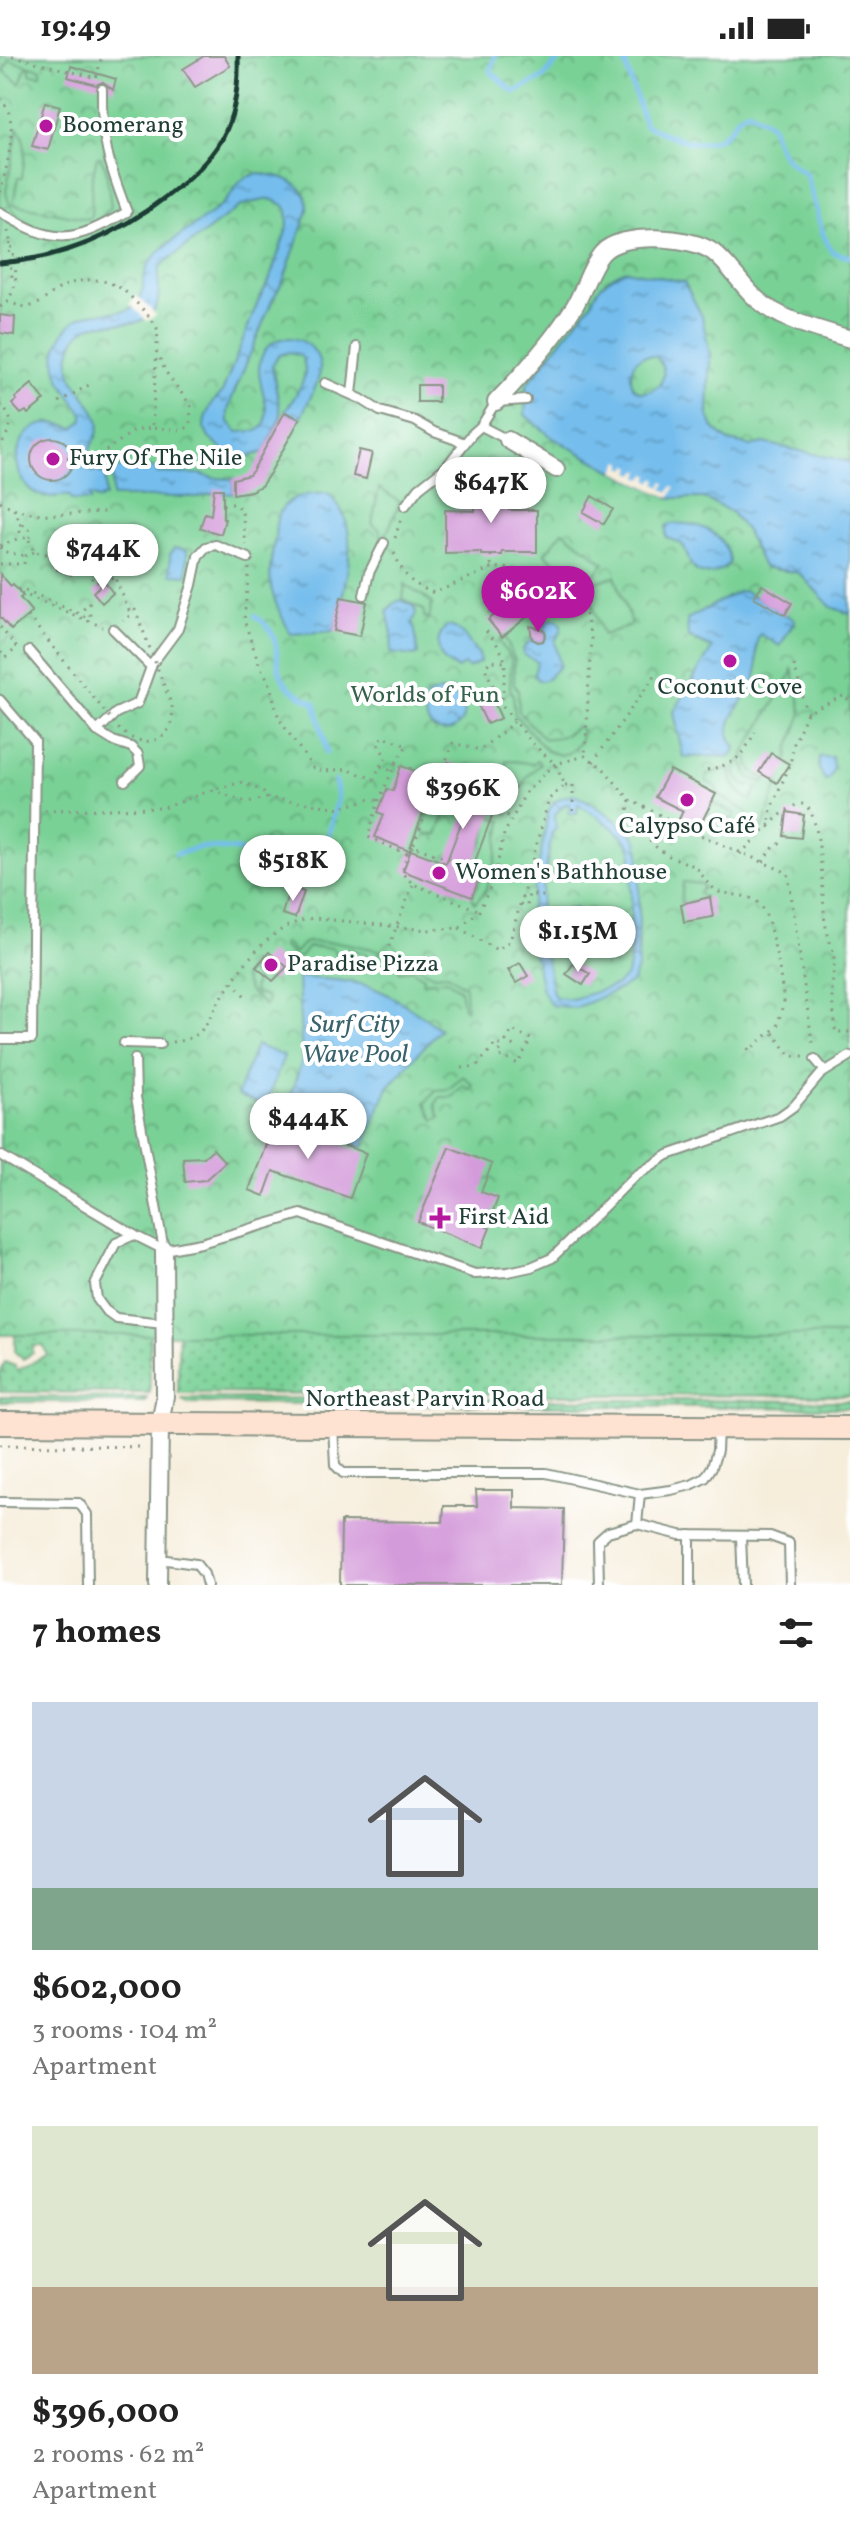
<!DOCTYPE html>
<html lang="en">
<head>
<meta charset="utf-8">
<style>
	body { margin:0; font-family:Vollkorn,serif; background:#f2f2f2; color:#222; height:100vh; display:flex; flex-direction:column; font-size:30px; white-space:nowrap }
	* { box-sizing:border-box; margin:0 }
	p { font-size:26px; color:#767676 }
	.icon { flex:none; width:44px; height:44px; fill:none; stroke:currentColor; stroke-width:2; stroke-linecap:round; stroke-linejoin:round }
	.map { position:relative; height:1529px; overflow:hidden }
	.side { display:flex; flex-direction:column; background:#fff; flex:1 }
	.side>* { flex:none }
	.price { position:absolute; translate:-50% -68px; padding:0 18px; border-radius:28px; background:#fff; color:#222; font-size:26px; line-height:52px; filter:drop-shadow(0 2px 4px #0008) }
	.price::after { content:''; position:absolute; left:50%; top:48px; width:24px; height:18px; margin-left:-12px; background:inherit; clip-path:polygon(0 0,100% 0,50% 100%) }
	.price.on { background:#b5179e; color:#fff }
	ul { padding:0; list-style:none }
	li { display:grid; align-content:center; gap:16px; height:424px; padding:0 32px }
	li span { display:grid; place-items:center; height:248px; border-radius:0px; color:#555 }
	li>.icon { margin-inline-start:auto }
	span .icon { width:144px; height:144px; fill:#fffc; stroke-width:1 }
	li b { font-size:34px }
	h2 { display:flex; justify-content:space-between; align-items:center; height:96px; padding:0 32px; font-size:34px }
	.status { display:flex; justify-content:space-between; align-items:center; height:56px; padding:0 40px; background:#fff; direction:ltr }
	.status svg { height:22px; fill:currentColor }
	.map>svg:first-child { display:block }
</style>
</head>
<body>
<div class="status"><b>19:49</b><svg viewBox="0 0 49 12"><path d="M0 12V9h3v3zM5 12V6h3v6zM10 12V3h3v9zM15 12V0h3v12zM26 1h20v11H26zM47 4h2v5h-2z"/></svg></div>
<div class="map">
<svg width="850" height="1529" viewBox="0 0 850 1529">
	<defs>
		<pattern id="grass-dots" width="8" height="8" patternUnits="userSpaceOnUse" patternTransform="scale(2)"><rect width="8" height="8" fill="#79d196"/><path d="M2 2h.1M6 6h.1" fill="none" stroke="#63ab7b" stroke-width="1.8" stroke-linecap="round"/></pattern>
		<pattern id="park-crowns" width="20" height="18" patternUnits="userSpaceOnUse" patternTransform="scale(2)"><rect width="20" height="18" fill="#79d196"/><path d="M2 6a3 3 0 1 1 6 0M12 15a3 3 0 1 1 6 0" fill="none" stroke="#63ab7b"/></pattern>
		<pattern id="water-ripples" width="26" height="14" patternUnits="userSpaceOnUse" patternTransform="scale(2)"><rect width="26" height="14" fill="#75bded"/><path d="M2 4q2-2 4 0t4 0M15 11q2-2 4 0t4 0" fill="none" stroke="#5f9bc1"/></pattern>
	</defs>
	<rect width="100%" height="100%" fill="#fff"/>
	<filter id="ink" filterUnits="userSpaceOnUse"><feTurbulence type="fractalNoise" baseFrequency=".0125" numOctaves="2"/><feDisplacementMap in="SourceGraphic" scale="16" xChannelSelector="R" yChannelSelector="G"/><feConvolveMatrix kernelMatrix="1 2 1 2 8 2 1 2 1" color-interpolation-filters="sRGB"/></filter>
	<filter id="wash" filterUnits="userSpaceOnUse"><feTurbulence type="fractalNoise" baseFrequency=".006" numOctaves="4" result="noise"/><feDisplacementMap in="SourceGraphic" scale="32" xChannelSelector="R" yChannelSelector="G"/><feGaussianBlur stdDeviation="1.8" result="paint"/><feColorMatrix in="noise" values="0 0 0 0 0 0 0 0 0 0 0 0 0 0 0 0 0 1.4 0 .05"/><feComposite in="paint" operator="in"/></filter>
	<g filter="url(#wash)">
		<rect width="100%" height="100%" fill="#f6edda"/>
		<g fill="url(#grass-dots)" stroke="#4c8765" stroke-width="2">
			<polygon points="850,1107 850,1340 178,1337 179,1214"/>
			<path d="M16,1151L148,1275L150,1280V1337L0,1336V1318L5,1306L15,1310L17,1314C29,1310 36,1303 48,1299L43,1290H33V1297L23,1303L15,1296Z"/>
			<polygon points="0,1341 147,1342 145,1346 0,1346"/>
			<polygon points="181,1342 850,1345 850,1352 188,1347"/>
		</g>
		<rect fill="url(#park-crowns)" stroke="#4c8765" stroke-width="2" x="0" y="0" width="850" height="1279"/>
		<g fill="#79d196" stroke="#4c8765" stroke-width="2">
			<polygon points="8,4 41,13 41,19 30,18 30,12 26,11 20,28 3,14 8,8"/>
			<path d="M18,72C29,88 24,104 22,122H18L13,148L88,163L91,160L92,123L97,101H100L106,112L111,151C104,159 97,167 87,171C56,183 10,171 6,135Z"/>
			<polygon points="379,432 400,446 387,477 382,482 379,473 372,467"/>
			<polygon points="563,475 604,507 587,529 615,520 632,569 603,579 586,530 545,498"/>
			<polygon points="523,520 551,533 552,540 547,550 544,547 546,544 534,530 495,561 491,557 504,548 500,537 506,538 510,535 514,539 518,535 515,530 512,532 512,526"/>
			<path d="M405,528C414,537 425,539 432,548L429,564L424,561V554L403,543Z"/>
			<path d="M505,581L514,603V628L518,634L519,656L543,682C557,683 567,680 577,670L582,674L579,687L568,697L560,699L547,695L515,659L513,638L510,632L511,603L499,585Z"/>
			<path d="M792,612L802,657L789,693L788,703L779,724L763,772L752,780L747,756L719,739L717,732L707,726V718L730,712C730,728 739,738 751,744L758,732L751,728L748,731L740,726L735,718L737,708L741,703L750,722L764,727L766,723C755,718 750,716 749,703L743,699L791,619Z"/>
			<polygon points="507,704 533,708 537,704 540,708 527,721 507,757 503,753 505,753 513,732 498,726"/>
			<polygon points="712,747 736,758 732,763 719,763 706,757"/>
			<polygon points="431,749 439,750 446,755 437,779 427,779 422,773"/>
			<path d="M488,759L502,765L494,813L469,804C482,794 490,775 488,759Z"/>
			<polygon points="482,818 491,822 483,838 475,847 472,841"/>
			<polygon points="683,826 701,828 704,832 698,837 705,842 681,848"/>
			<polygon points="306,886 344,887 383,895 370,905 365,897 346,893 338,900 332,892 308,891 300,901 294,901 282,890 285,887 294,897"/>
			<polygon points="392,897 434,919 448,918 465,931 466,954 463,952 460,933 447,924 423,926 424,921 411,913 400,916 391,900"/>
			<polygon points="253,908 251,918 256,920 253,934 256,938 266,941 267,946 264,949 249,935 243,921"/>
			<polygon points="463,1020 473,1029 470,1034 464,1029 452,1041 440,1041 435,1049 440,1062 434,1064 425,1047 436,1034 449,1033"/>
		</g>
		<g fill="url(#water-ripples)" stroke="#4a7d90" stroke-width="2" fill-rule="evenodd">
			<path d="M256,118C278,118 309,125 308,154L284,223L272,245L232,342L228,355V365L238,376L257,375L264,370C274,346 249,320 264,296C279,271 317,282 320,310C322,323 305,351 300,363L285,356C295,339 314,318 300,299L290,296L279,299L272,309L281,360L264,396L247,401L225,396L209,382L204,372L205,362L212,347L222,337L259,243L269,225L288,169L287,153L282,148L271,143L249,147L239,151L160,210C156,224 162,241 155,253C136,286 83,244 70,297C63,325 90,339 98,363C102,376 91,387 89,397C88,402 90,410 90,415L95,416V412H99L100,417H106L105,441H101L100,444L90,440V445L71,444L70,440C60,439 49,443 39,439C0,421 15,348 74,372L83,364V358C69,336 46,315 59,286C80,239 117,268 137,248C146,238 141,220 149,208C167,181 208,166 229,141C240,128 237,123 256,118ZM50,394L59,396L62,403L56,412L47,411L43,404L45,398Z"/>
			<path d="M626,214L684,226L702,260L710,299L708,358L715,374L729,385L751,390L764,387L850,406V558L831,551L799,517L763,511L746,475L731,456L704,442H670L615,416L553,382L525,359L527,328L592,246C597,229 610,221 626,214ZM643,300H655C684,328 630,354 631,320C632,309 634,305 643,300Z"/>
			<polygon points="113,412 156,412 157,417 200,418 213,422 233,423 233,438 216,437 198,441 112,441"/>
			<path d="M327,437C367,469 343,534 334,575L291,578C270,540 265,526 275,483C276,477 275,470 277,464C284,439 305,438 327,437Z"/>
			<path d="M670,468C697,465 725,475 730,506C719,519 700,525 690,507C687,500 687,495 682,488L666,481V470Z"/>
			<polygon points="174,492 187,494 187,519 170,518 170,498"/>
			<path d="M739,535L746,536L795,564L780,590L760,578C753,590 758,602 757,616C754,642 713,665 736,691L731,700L683,701L674,656L712,592L688,581L687,563Z"/>
			<path d="M400,544L414,550L416,558L412,567C418,577 415,587 418,598L414,600L391,597L392,577L387,555L393,548Z"/>
			<polygon points="557,563 561,568 561,575 555,585 560,610 545,624 539,625 534,619 537,606 523,598 523,593 532,583 538,586 543,585 546,578 544,574 548,564"/>
			<path d="M446,570C462,570 468,588 479,598L480,606L469,612L464,609L458,613C439,606 431,588 446,570Z"/>
			<path d="M450,633L453,634V639L458,642L465,656C459,681 431,682 425,659C423,653 427,647 427,640L441,635L447,637Z"/>
			<polygon points="819,701 832,701 833,713 829,723 825,724 819,713"/>
			<path d="M574,739L586,744L609,759L632,778L637,785L640,796L638,908L633,925L620,933L575,952L551,949L542,934L528,867L548,757C552,745 562,740 574,739ZM565,748H569V757H577L578,748C593,758 627,778 632,795L630,902L627,919L617,929L573,943L556,941L553,937L539,865L542,836L552,777L556,773L555,758Z"/>
			<path d="M575,852L608,892L606,897L599,903H594L577,881L567,895C549,882 549,853 575,852Z"/>
			<path d="M298,921C320,923 346,923 368,930C394,939 418,956 440,973L388,1031L363,1092L283,1061L302,1005Z"/>
			<polygon points="256,989 284,1000 265,1050 237,1039"/>
		</g>
		<g fill="#f6edda">
			<polygon points="137,240 156,259 147,265 130,248"/>
			<polygon points="620,405 624,407 622,411 626,413 629,409 633,411 631,416 636,418 638,414 641,415 639,421 644,423 647,418 650,420 648,424 652,426 654,422 658,423 656,428 661,431 663,426 666,427 663,433 669,436 672,430 675,431 670,442 615,416"/>
		</g>
		<g fill="none" stroke-linecap="round" stroke-linejoin="round">
			<g stroke="#75bded" stroke-width="5">
				<polyline points="495,0 490,15 514,36 543,22 556,7 566,0"/>
				<path d="M623,0L645,69C668,80 705,98 727,76C738,65 732,62 749,55L771,69C779,96 782,103 806,118L823,178L832,196L850,201"/>
				<path d="M255,560C289,582 268,606 287,629C294,637 305,642 315,647L327,696"/>
				<polyline points="176,798 201,791 239,794 264,810 285,812 297,810 327,784 338,741 335,725"/>
			</g>
		</g>
		<g id="blocks">
			<g fill="#d49bda">
				<polygon points="204,0 224,0 230,10 195,31 183,13"/>
				<polygon points="71,10 116,23 113,34 103,26 96,29 68,21"/>
				<polygon points="45,46 60,50 48,94 32,90"/>
				<polygon points="0,259 15,261 14,279 0,277"/>
				<polygon points="32,328 45,344 28,358 26,355 21,358 12,348 17,344 15,342"/>
				<rect x="417" y="329" width="21" height="17"/>
				<polygon points="285,356 300,363 270,417 261,430 251,435 233,438 233,423 249,419 253,414"/>
				<circle cx="52" cy="403" r="21"/>
				<polygon points="359,394 372,397 366,423 353,420"/>
				<polygon points="475,427 509,427 509,454 537,454 537,496 502,496 502,499 481,499 481,496 445,497 445,454 475,455"/>
				<polygon points="214,433 223,433 223,463 225,463 221,478 200,472 205,457 211,459"/>
				<polygon points="592,440 613,453 604,468 583,456"/>
				<polygon points="60,477 64,477 89,504 77,502 71,519 57,514 65,496 54,486 55,481"/>
				<polygon points="0,518 11,530 13,528 23,540 20,542 32,556 11,574 0,561"/>
				<polygon points="105,526 113,537 102,547 93,536"/>
				<polygon points="762,529 792,547 785,559 754,541"/>
				<polygon points="534,530 547,545 502,581 488,564"/>
				<polygon points="341,541 367,546 360,580 334,575"/>
				<polygon points="530,570 544,574 546,578 543,585 538,586 532,583"/>
				<polygon points="491,640 501,662 487,668 477,647"/>
				<polygon points="771,697 789,708 777,727 759,716"/>
				<polygon points="448,706 514,732 505,753 495,752 471,816 480,820 472,841 403,815 411,794 446,807 471,741 439,728"/>
				<polygon points="401,710 436,722 409,795 375,781 384,759 378,756 387,733 393,735"/>
				<polygon points="670,714 716,738 698,773 679,763 683,755 655,741"/>
				<polygon points="787,756 804,759 801,782 784,780"/>
				<polygon points="290,831 304,836 295,862 282,858"/>
				<polygon points="710,841 713,861 684,866 681,848"/>
				<polygon points="269,896 287,911 273,925 256,911"/>
				<polygon points="520,907 528,920 516,927 508,914"/>
				<polygon points="573,908 590,918 583,929 566,918"/>
				<polygon points="275,1065 366,1097 350,1142 273,1115 264,1140 249,1134"/>
				<polygon points="449,1091 492,1108 481,1136 498,1142 487,1171 490,1172 482,1192 418,1166"/>
				<polygon points="213,1093 225,1106 205,1124 185,1126 183,1102 204,1101"/>
				<polygon points="476,1434 514,1434 514,1452 564,1453 562,1529 340,1529 341,1465 443,1466 444,1450 477,1450"/>
			</g>
		</g>
	</g>
	<g filter="url(#ink)">
		<use href="#blocks" fill-opacity="0" stroke="#8a9587" stroke-width="2"/>
		<g fill="none" stroke-linecap="round" stroke-linejoin="round">
			<defs>
				<g id="lane">
					<path d="M0,156C56,190 71,187 127,156C109,109 101,84 102,33"/>
					<polyline points="325,327 361,343 380,355 415,365 434,376 465,387"/>
					<polyline points="352,338 357,291"/>
					<polyline points="481,370 508,384"/>
					<polyline points="405,450 419,432 446,411 472,378 481,370 496,346 526,344"/>
					<polyline points="364,539 369,517 384,487"/>
					<polyline points="113,573 151,611"/>
					<polyline points="29,595 97,675 113,685 131,691 138,698 140,710 125,725"/>
					<polyline points="0,644 35,685 32,983 0,983"/>
					<polyline points="97,675 116,657 138,647 152,608 178,573 192,529 198,500 206,491 216,489 248,502"/>
					<polyline points="124,987 160,988"/>
					<polyline points="135,1003 136,1041 164,1194"/>
					<polyline points="815,1003 825,1015"/>
					<polyline points="0,1099 134,1179 164,1194"/>
					<polyline points="134,1179 116,1187 95,1228 97,1243 105,1254 116,1262 164,1267"/>
					<polyline points="164,1194 201,1187 301,1158 475,1218 508,1216 531,1211 552,1202 635,1120 668,1099 780,1060 794,1050 821,1018 850,1000"/>
					<polyline points="333,1370 335,1409 343,1417 546,1417 640,1438 671,1434 691,1429 705,1422 712,1411 717,1395 718,1372"/>
					<polyline points="0,1446 79,1447 87,1458 88,1529"/>
					<polyline points="637,1468 680,1479 770,1480 789,1487 790,1529"/>
					<polyline points="741,1480 743,1529"/>
					<polyline points="159,1503 196,1508 204,1518 207,1529"/>
					<polyline points="599,1529 598,1485 608,1476 637,1468 640,1438"/>
					<polyline points="690,1529 690,1479"/>
				</g>
				<g id="street">
					<path d="M496,346C525,316 552,286 574,251C585,233 589,212 602,197C621,175 691,180 713,196C731,210 742,231 759,245C784,266 820,273 850,283"/>
					<polyline points="508,384 556,413"/>
					<polyline points="158,1529 160,1368 165,1340 164,1194"/>
				</g>
				<polyline id="secondary" points="0,1367 850,1372"/>
			</defs>
			<use href="#lane" stroke="#8a9587" stroke-width="12"/>
			<use href="#street" stroke="#8a9587" stroke-width="20"/>
			<use href="#secondary" stroke="#8a9587" stroke-width="26"/>
			<g stroke="#8a9587" stroke-width="3" stroke-dasharray="2 6" stroke-linecap="butt">
				<polyline points="12,0 96,22 102,0"/>
				<path d="M0,42C22,63 6,111 0,138"/>
				<polyline points="10,187 9,202 13,226"/>
				<path d="M7,246C15,248 23,252 31,250C42,248 48,239 57,234C82,219 111,220 131,241C141,252 151,260 158,274L152,372L135,374L101,398L47,404"/>
				<path d="M0,251C26,232 13,201 8,175"/>
				<polyline points="59,346 89,329"/>
				<path d="M0,349C18,365 9,373 0,391"/>
				<polyline points="154,372 183,374 190,370 191,350 165,315 158,297"/>
				<path d="M0,445C28,465 72,457 104,456"/>
				<polyline points="223,448 236,448 242,455 246,489"/>
				<polyline points="14,453 21,468 19,474 22,480 29,484 31,477 28,470 21,468"/>
				<polyline points="395,482 401,462"/>
				<polyline points="29,484 34,496 98,507 111,513 131,559 123,565"/>
				<polyline points="0,490 22,481"/>
				<polyline points="0,491 2,495 25,500"/>
				<path d="M394,497C405,521 409,527 434,537L494,511L530,515L561,531L586,559L591,582L585,700"/>
				<polyline points="491,499 491,512"/>
				<polyline points="76,503 96,527 105,521 115,522"/>
				<polyline points="0,508 24,508 25,500 34,496"/>
				<polyline points="249,512 244,564 260,611 269,625 279,663 313,712 323,715 346,713 374,723 380,710 392,715"/>
				<polyline points="18,534 21,532 88,562 90,559 84,552 91,546"/>
				<polyline points="21,537 103,571"/>
				<polyline points="0,571 17,592 5,602 0,595"/>
				<path d="M486,575C512,604 505,608 502,645"/>
				<polyline points="794,609 807,657"/>
				<polyline points="593,706 656,618"/>
				<polyline points="380,710 386,702 378,687 383,680 407,689 396,707"/>
				<path d="M707,714C736,707 741,703 755,676"/>
				<polyline points="565,729 573,729 573,757"/>
				<polyline points="435,733 453,687 480,694 514,666"/>
				<polyline points="212,734 246,746 268,742 341,752 370,743 382,745"/>
				<polyline points="630,744 628,755 652,788 667,799 696,811 709,829 719,836 748,841 757,845 764,854 768,864 778,905 784,945 777,971 749,994 746,989 747,988"/>
				<polyline points="45,754 164,752 212,734 243,726 265,737 268,742"/>
				<polyline points="769,772 771,752 790,709 794,687 807,657 845,639 850,647"/>
				<polyline points="413,790 407,798 402,817 413,828 478,854"/>
				<polyline points="407,798 368,781 379,744 396,707 439,723"/>
				<path d="M740,798C752,787 788,746 802,748C823,751 822,847 825,866C827,878 832,890 834,902C835,913 832,923 832,933C831,948 836,961 835,976H850"/>
				<polyline points="763,806 774,791 785,785"/>
				<polyline points="494,820 413,790 435,733 511,761"/>
				<polyline points="520,848 527,850 529,838 549,841"/>
				<polyline points="459,872 497,894 510,885 549,743 565,729 555,708 533,688 502,649 485,612 490,605 505,606"/>
				<polyline points="386,898 413,828"/>
				<polyline points="232,926 245,940"/>
				<polyline points="773,977 791,1000 806,1000"/>
				<path d="M172,986C180,985 188,984 196,979C205,973 211,959 217,949C240,912 269,867 315,862L427,874L459,872L479,855L494,823L504,778L526,736L555,708L585,700L602,711L630,744L698,778L788,817L813,992"/>
				<polyline points="462,1012 477,1010 496,987 502,990 498,999 518,1008 531,983 512,974 506,985 514,990"/>
				<polyline points="0,1389 144,1391"/>
			</g>
			<use href="#lane" stroke="#fff" stroke-width="8"/>
			<use href="#street" stroke="#fff" stroke-width="16"/>
			<use href="#secondary" stroke="#fee3d2" stroke-width="22"/>
			<path stroke="#1f3d34" stroke-width="5" d="M0,207C64,202 117,179 167,140C188,124 208,107 222,83C235,58 239,28 238,0"/>
			<path stroke="#8a9587" stroke-width="3" stroke-dasharray="2 6" stroke-linecap="butt" d="M28,560L118,672C142,696 177,687 172,650L134,551"/>
		</g>
	</g>
	<g fill="#b5179e" stroke="#fff" stroke-width="3">
		<circle cx="46" cy="70" r="8"/>
		<circle cx="53" cy="403" r="8"/>
		<circle cx="730" cy="605" r="8"/>
		<circle cx="687" cy="744" r="8"/>
		<circle cx="439" cy="817" r="8"/>
		<circle cx="271" cy="909" r="8"/>
		<path d="M436 1150h8v8h8v8h-8v8h-8v-8h-8v-8h8z"/>
	</g>
	<g text-anchor="middle" dominant-baseline="central" stroke-width="8" stroke-linejoin="round" paint-order="stroke">
		<g font-size="24" fill="#1f3d34" stroke="#fff" text-anchor="start">
			<text x="62" y="70">Boomerang</text>
			<text x="69" y="403">Fury Of The Nile</text>
			<text x="730" y="632" text-anchor="middle">Coconut Cove</text>
			<text x="687" y="771" text-anchor="middle">Calypso Café</text>
			<text x="455" y="817">Women's Bathhouse</text>
			<text x="287" y="909">Paradise Pizza</text>
			<text x="458" y="1162">First Aid</text>
		</g>
		<g font-size="24" fill="#36624c" stroke="#fff">
			<text x="425" y="640">Worlds of Fun</text>
		</g>
		<g font-size="24" fill="#1f3d34" stroke="#fff">
			<text x="425" y="1344">Northeast Parvin Road</text>
		</g>
		<g font-size="26" font-style="italic" fill="#39636c" stroke="#fff">
			<text x="355" y="969">Surf City<tspan x="355" dy="30">Wave Pool</tspan></text>
		</g>
	</g>
</svg>
<b class="price" style="left:491px;top:469px">$647K</b>
<b class="price" style="left:103px;top:536px">$744K</b>
<b class="price on" style="left:538px;top:578px">$602K</b>
<b class="price" style="left:463px;top:775px">$396K</b>
<b class="price" style="left:293px;top:847px">$518K</b>
<b class="price" style="left:578px;top:918px">$1.15M</b>
<b class="price" style="left:308px;top:1105px">$444K</b>
</div>
<section class="side">
<h2>7 homes<svg class="icon" aria-label="filters" viewBox="0 0 24 24"><path d="M4 7h16M4 17h16"/><circle cx="9" cy="7" r="2"/><circle cx="15" cy="17" r="2"/></svg></h2>
<ul>
<li><span style="background:linear-gradient(#c9d6e8 75%,#7fa58c 0)"><svg class="icon" aria-label="home" viewBox="0 0 24 24"><path d="M3 11l9-7 9 7M6 9v11h12V9"/></svg></span><div><b>$602,000</b><p>3 rooms · 104 m²</p><p>Apartment</p></div></li>
<li><span style="background:linear-gradient(#dfe7d0 65%,#b9a48a 0)"><svg class="icon" aria-label="home" viewBox="0 0 24 24"><path d="M3 11l9-7 9 7M6 9v11h12V9"/></svg></span><div><b>$396,000</b><p>2 rooms · 62 m²</p><p>Apartment</p></div></li>
</ul>
</section>
</body>
</html>
